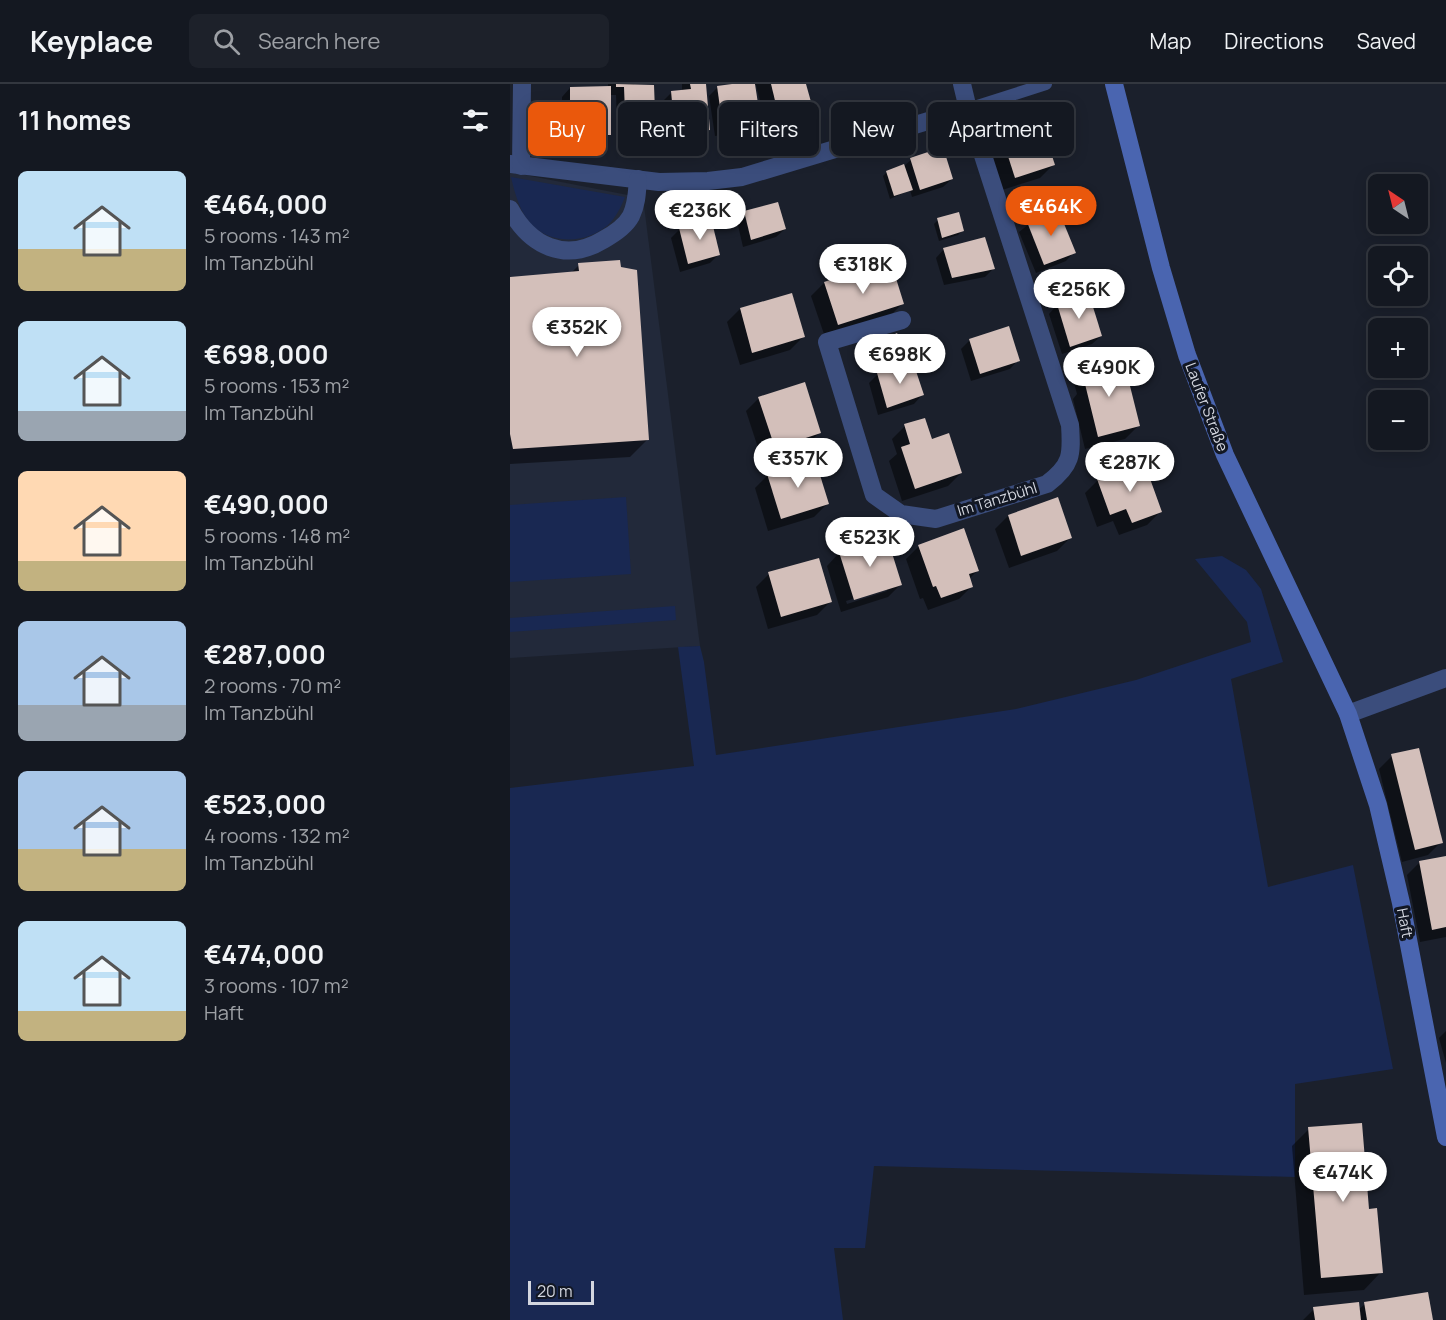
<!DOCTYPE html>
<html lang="en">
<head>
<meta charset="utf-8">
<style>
	body { margin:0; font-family:Manrope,sans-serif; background:#1d212a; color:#f1f3f6; height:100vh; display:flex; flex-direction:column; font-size:22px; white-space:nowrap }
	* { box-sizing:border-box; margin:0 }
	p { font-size:20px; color:#9da0a5 }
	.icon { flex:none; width:33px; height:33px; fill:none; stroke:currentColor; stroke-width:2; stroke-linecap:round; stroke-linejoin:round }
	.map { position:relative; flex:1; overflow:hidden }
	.panel { display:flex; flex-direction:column; background:#141821; width:510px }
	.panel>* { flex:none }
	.top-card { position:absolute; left:18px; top:18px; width:570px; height:54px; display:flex; gap:12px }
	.needle { width:39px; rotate:325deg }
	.buttons { position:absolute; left:858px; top:90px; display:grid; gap:12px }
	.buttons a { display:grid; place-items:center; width:60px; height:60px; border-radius:9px; background:#141821; box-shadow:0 3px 15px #0003,0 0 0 2px #33373f; font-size:30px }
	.scale { position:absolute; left:18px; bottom:15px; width:66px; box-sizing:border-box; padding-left:6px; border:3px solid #d3d6df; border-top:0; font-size:16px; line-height:21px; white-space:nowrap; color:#d3d6df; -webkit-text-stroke:4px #121723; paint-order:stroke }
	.price { position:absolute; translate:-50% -51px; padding:0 14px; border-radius:21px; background:#fff; color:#222; font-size:20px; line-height:39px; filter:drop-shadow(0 2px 3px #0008) }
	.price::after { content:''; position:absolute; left:50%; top:36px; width:18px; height:14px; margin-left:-9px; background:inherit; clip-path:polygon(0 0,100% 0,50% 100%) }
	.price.selected { background:#ea580c; color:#fff }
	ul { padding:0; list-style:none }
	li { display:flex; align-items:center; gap:18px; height:150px; padding:0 18px }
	li span { display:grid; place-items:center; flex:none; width:168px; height:120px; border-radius:9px; color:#555 }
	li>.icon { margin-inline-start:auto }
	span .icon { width:72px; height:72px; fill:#fffc; stroke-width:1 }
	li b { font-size:26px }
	h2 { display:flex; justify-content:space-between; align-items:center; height:72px; padding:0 18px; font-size:26px }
	.tag { padding:0 21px; border-radius:9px; background:#141821; box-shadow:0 3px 15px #0003,0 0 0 2px #33373f; font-size:21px; line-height:54px }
	.tag.selected { background:#ea580c; color:#fff }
	header { display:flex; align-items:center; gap:36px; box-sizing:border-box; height:84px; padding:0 30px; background:#141821; border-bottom:2px solid #33373f }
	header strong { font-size:28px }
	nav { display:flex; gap:33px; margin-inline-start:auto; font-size:21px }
	.search { width:420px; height:54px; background:#1d212a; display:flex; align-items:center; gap:15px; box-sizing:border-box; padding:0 21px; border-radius:9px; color:#9da0a5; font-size:22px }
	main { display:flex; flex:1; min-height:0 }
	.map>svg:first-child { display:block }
</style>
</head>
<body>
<header>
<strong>Keyplace</strong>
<div class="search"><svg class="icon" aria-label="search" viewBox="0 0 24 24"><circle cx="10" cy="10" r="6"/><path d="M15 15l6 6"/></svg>Search here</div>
<nav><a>Map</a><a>Directions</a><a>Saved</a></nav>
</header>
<main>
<section class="panel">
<h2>11 homes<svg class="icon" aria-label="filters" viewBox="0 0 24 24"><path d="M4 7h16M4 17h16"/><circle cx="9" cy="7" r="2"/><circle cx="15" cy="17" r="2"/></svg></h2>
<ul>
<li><span style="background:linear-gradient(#bfe0f5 65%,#c2b280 0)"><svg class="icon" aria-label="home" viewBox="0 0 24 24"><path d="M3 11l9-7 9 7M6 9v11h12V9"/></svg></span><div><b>€464,000</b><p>5 rooms · 143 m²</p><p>Im Tanzbühl</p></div></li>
<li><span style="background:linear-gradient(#bfe0f5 75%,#9aa5b1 0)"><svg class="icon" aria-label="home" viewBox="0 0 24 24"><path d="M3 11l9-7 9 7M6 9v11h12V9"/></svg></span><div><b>€698,000</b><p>5 rooms · 153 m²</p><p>Im Tanzbühl</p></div></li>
<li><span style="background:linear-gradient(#ffd9b3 75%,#c2b280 0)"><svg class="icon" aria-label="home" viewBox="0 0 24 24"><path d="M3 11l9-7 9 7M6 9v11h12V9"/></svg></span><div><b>€490,000</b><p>5 rooms · 148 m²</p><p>Im Tanzbühl</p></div></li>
<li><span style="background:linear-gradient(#a9c7e8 70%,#9aa5b1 0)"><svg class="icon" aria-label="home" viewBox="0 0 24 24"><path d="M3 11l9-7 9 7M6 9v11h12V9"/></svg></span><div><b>€287,000</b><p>2 rooms · 70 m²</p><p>Im Tanzbühl</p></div></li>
<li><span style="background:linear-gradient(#a9c7e8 65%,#c2b280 0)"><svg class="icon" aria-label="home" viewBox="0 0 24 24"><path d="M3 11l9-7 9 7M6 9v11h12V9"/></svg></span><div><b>€523,000</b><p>4 rooms · 132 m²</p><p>Im Tanzbühl</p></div></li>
<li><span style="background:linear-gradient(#bfe0f5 75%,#c2b280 0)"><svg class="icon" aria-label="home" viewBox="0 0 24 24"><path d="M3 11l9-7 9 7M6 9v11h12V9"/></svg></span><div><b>€474,000</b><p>3 rooms · 107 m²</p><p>Haft</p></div></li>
</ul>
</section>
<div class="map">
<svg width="936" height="1236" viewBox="0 0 936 1236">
	<rect width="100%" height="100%" fill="#1b202c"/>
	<polygon fill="#22293a" points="0,88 133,114 190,562 0,574"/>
	<g fill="#192852">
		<path d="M1,93L115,113C111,123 106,133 98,141C77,159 45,161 24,143C10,130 5,110 1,93Z"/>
		<polygon points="116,413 121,490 0,498 0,421"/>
		<polygon points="712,472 736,486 751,505 773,578 721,595 758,803 843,781 883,985 785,1000 785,1093 364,1082 355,1164 324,1164 333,1236 0,1236 0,704 184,682 168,563 190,562 194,578 206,671 506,625 626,596 741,558 737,538 685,475"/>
		<polygon points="165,522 166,536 0,548 0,534"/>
	</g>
	<g fill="#0007" fill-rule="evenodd">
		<polygon points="98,0 124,0 145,53 136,61 108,63 106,11 99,11 100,50 91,59 52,59 52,13 60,4 98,3"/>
		<polygon points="172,0 195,0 199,46 190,54 157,57 153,17 162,8 172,7"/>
		<polygon points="232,0 295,0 301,25 288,38 257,45 246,1 244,1 249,38 241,47 205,52 199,12 207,4"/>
		<polygon points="489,42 543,81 530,94 492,106 476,55"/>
		<polygon points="401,76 442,95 433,103 402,113 400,106 380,115 373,92 377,88 394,82"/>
		<polygon points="520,117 544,124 537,132 564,168 556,177 526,189 509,148 523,137 516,121"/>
		<polygon points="235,128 275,145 266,153 233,163 227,137"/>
		<polygon points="200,136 209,170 200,179 170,188 161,154 169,146"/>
		<polygon points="428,136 452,147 448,151 429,157 424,140"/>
		<polygon points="434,165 483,185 475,193 434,201 426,174"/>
		<polygon points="69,181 137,356 120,373 0,380 0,194 61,189"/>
		<polygon points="364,196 393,219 380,232 315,253 301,212 314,199"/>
		<polygon points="547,221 591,252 582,260 552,270 539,230"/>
		<polygon points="230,225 293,253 280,266 230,281 217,238"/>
		<polygon points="460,256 508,276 500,285 461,297 451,265"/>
		<polygon points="370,260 393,265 374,277 366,263"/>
		<polygon points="573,271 597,297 628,342 615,355 575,365 563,315 567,310 560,284"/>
		<polygon points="402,280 412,311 404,320 368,331 359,299 367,291"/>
		<polygon points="249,314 310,348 297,361 252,376 236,327"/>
		<polygon points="395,342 421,357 451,389 438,402 392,417 379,377 387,370 382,355"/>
		<polygon points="258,391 317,420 304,433 258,447 245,404"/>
		<polygon points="588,396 650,428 637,441 609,451 603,437 587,443 575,409"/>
		<polygon points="498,432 560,454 547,467 499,484 485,445"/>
		<polygon points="409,462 468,486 459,495 462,502 449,515 418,526 413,514 410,515 396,475"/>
		<path d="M329,469L391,500L378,513L331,528L317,482ZM377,504V507L337,520L336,517Z"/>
		<polygon points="259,490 320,518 307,531 258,545 246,503"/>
		<polygon points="882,672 931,758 918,771 892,778 869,685"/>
		<polygon points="936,773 936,853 910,858 897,791 910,778"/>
		<polygon points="936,947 936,979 929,954"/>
		<polygon points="799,1045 858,1126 871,1188 854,1206 794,1211 782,1062"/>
		<polygon points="855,1220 921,1236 793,1236 804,1225 848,1226"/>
	</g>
	<g fill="#d3bfba">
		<polygon points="106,0 144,1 146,54 116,55 114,3 106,3"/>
		<polygon points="180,0 196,0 200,46 165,50 161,7 181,5"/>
		<polygon points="222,0 245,0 251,39 213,45 207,2"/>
		<polygon points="261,0 296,0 303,25 269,33"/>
		<polygon points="101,2 101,51 60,51 60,3"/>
		<polygon points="528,28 545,81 505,94 488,41"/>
		<polygon points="433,63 443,95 410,106 400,74"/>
		<polygon points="394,80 403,106 384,112 376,87"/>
		<polygon points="540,108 546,124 526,132 519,116"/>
		<polygon points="268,118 276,145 241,156 234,127"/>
		<polygon points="548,125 566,169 534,181 517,138"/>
		<polygon points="449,128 454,147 432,154 427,134"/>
		<polygon points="201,134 210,171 178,180 169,144"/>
		<polygon points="475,153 485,185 442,194 433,164"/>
		<polygon points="110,176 111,183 127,186 139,356 3,365 0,350 0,193 69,187 68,179"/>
		<polygon points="361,182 365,194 384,188 394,220 328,241 314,198"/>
		<polygon points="282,209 295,253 242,269 230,224"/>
		<polygon points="579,210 592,252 560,263 547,220"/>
		<polygon points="499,242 510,277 470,290 459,255"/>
		<polygon points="387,249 395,265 378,274 369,258"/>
		<polygon points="590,265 598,295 617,290 630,342 588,353 575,300 580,299 573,270"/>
		<polygon points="403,278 414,311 377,324 367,289"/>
		<polygon points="295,298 311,349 265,364 248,313"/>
		<polygon points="415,334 422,355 439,349 452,389 405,405 391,363 400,360 394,340"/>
		<polygon points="305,375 319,420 271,435 257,390"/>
		<polygon points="634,378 652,428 622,439 616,425 600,431 587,395"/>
		<polygon points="548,413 562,454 511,472 498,431"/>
		<polygon points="454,444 469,487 459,490 463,503 431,514 426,502 423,503 408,461"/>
		<polygon points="377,453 392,501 344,516 329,468"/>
		<polygon points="309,474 322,518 271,533 258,488"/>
		<polygon points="909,664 933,759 905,766 881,670"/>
		<polygon points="936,772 936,843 922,846 909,777"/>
		<polygon points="852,1039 859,1125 867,1124 873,1189 811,1194 798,1043"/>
		<polygon points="918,1208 923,1236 857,1236 854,1218"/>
		<polygon points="849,1218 851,1236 805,1236 803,1223"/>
	</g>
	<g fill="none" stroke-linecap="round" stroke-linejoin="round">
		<polyline stroke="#3b4d7c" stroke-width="12" points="458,25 536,0"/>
		<g stroke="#3b4d7c" stroke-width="18">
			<polyline points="0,80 149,98 198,97 232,93 458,25"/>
			<polyline points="11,82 12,0"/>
			<path d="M0,125C20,162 55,179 93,156C104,150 115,143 121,132C127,120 127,107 128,95"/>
			<path d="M392,236L317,258L364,411L391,430L426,435L537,400C562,381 562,371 560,341L458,25L452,0"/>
			<polyline points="838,630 936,594"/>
		</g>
		<polyline stroke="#4a65b0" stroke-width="18" points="604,0 651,184 677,271 715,371 838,630 868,721 891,819 936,1053"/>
	</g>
	<g text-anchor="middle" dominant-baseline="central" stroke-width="6" stroke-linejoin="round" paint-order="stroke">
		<g font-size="15" fill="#d3d6df" stroke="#121723">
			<text transform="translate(697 323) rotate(69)">Laufer Straße</text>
			<text transform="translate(487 415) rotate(-17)">Im Tanzbühl</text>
			<text transform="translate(895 839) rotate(79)">Haft</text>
		</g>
	</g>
</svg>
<div class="buttons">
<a><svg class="needle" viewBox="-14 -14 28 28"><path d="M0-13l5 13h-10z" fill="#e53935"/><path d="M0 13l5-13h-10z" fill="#9da0a5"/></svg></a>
<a><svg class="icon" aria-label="locate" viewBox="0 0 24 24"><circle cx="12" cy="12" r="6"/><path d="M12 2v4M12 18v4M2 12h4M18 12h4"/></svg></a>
<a>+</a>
<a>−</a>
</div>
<div class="scale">20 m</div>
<b class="price selected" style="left:541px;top:153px">€464K</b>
<b class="price" style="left:190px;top:157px">€236K</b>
<b class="price" style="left:353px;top:211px">€318K</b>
<b class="price" style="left:569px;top:236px">€256K</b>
<b class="price" style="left:67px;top:274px">€352K</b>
<b class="price" style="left:390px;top:301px">€698K</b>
<b class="price" style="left:599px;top:314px">€490K</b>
<b class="price" style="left:288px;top:405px">€357K</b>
<b class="price" style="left:620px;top:409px">€287K</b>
<b class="price" style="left:360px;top:484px">€523K</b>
<b class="price" style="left:833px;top:1119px">€474K</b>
<div class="top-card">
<a class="tag selected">Buy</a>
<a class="tag">Rent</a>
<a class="tag">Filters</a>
<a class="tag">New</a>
<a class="tag">Apartment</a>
</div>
</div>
</main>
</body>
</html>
